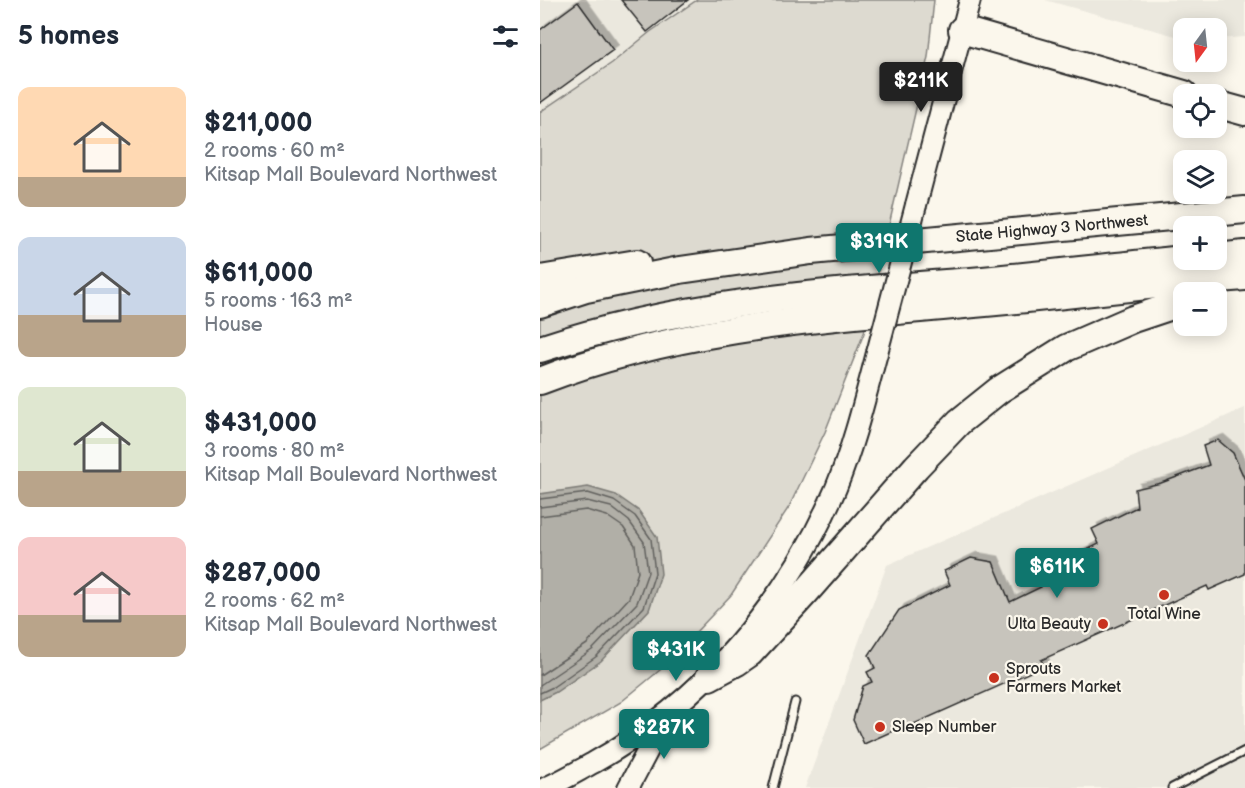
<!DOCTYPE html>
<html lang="en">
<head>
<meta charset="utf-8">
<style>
	body { margin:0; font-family:"Balsamiq Sans",sans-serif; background:#f2f2f3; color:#1f2937; height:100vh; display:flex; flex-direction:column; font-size:22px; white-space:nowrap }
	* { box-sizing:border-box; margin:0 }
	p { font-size:20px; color:#747a83 }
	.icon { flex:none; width:33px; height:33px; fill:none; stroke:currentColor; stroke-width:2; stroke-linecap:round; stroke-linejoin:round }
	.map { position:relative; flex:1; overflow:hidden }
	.panel { display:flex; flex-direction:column; background:#fff; width:540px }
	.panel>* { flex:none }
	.needle { width:39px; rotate:195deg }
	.fabs { position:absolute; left:633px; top:18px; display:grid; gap:12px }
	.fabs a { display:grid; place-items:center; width:54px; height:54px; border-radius:12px; background:#fff; box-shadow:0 3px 15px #0003; font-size:30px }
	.price { position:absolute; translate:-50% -51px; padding:0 14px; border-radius:6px; background:#0f766e; color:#fff; font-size:20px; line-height:39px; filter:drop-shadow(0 2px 3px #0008) }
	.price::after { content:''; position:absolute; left:50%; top:36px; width:18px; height:14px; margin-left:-9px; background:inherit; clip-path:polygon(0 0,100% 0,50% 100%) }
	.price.selected { background:#222; color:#fff }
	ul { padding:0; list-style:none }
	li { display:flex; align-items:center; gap:18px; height:150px; padding:0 18px }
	li span { display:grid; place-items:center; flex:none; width:168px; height:120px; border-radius:12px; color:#555 }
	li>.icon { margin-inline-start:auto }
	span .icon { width:72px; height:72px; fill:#fffc; stroke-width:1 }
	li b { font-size:26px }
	h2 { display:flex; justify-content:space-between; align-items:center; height:72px; padding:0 18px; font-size:26px }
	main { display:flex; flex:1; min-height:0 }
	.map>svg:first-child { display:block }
</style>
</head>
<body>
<main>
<section class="panel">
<h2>5 homes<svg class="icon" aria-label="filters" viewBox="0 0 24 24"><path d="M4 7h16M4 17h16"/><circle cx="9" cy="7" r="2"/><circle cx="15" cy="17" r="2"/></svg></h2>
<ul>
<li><span style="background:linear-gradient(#ffd9b3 75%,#b9a48a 0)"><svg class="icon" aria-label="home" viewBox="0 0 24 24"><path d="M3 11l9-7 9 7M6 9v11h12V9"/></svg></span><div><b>$211,000</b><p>2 rooms · 60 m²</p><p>Kitsap Mall Boulevard Northwest</p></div></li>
<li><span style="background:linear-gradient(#c9d6e8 65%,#b9a48a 0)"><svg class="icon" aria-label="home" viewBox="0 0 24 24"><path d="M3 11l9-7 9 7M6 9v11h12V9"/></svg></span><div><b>$611,000</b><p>5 rooms · 163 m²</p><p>House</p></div></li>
<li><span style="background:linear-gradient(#dfe7d0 70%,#b9a48a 0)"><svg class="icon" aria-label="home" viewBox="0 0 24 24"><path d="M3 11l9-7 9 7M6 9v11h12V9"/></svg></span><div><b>$431,000</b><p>3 rooms · 80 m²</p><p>Kitsap Mall Boulevard Northwest</p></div></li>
<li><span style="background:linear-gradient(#f6c9c9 65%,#b9a48a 0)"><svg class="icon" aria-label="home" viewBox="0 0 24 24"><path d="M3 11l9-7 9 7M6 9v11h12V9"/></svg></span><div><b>$287,000</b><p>2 rooms · 62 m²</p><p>Kitsap Mall Boulevard Northwest</p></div></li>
</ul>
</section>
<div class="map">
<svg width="705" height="788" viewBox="0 0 705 788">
	<defs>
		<filter id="shadow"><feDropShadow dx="5.5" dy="-5.5" stdDeviation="0" flood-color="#0004"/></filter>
	</defs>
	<rect width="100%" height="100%" fill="#fbf7ec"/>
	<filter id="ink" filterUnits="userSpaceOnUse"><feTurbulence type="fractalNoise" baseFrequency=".0167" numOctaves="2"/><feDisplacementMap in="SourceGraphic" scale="12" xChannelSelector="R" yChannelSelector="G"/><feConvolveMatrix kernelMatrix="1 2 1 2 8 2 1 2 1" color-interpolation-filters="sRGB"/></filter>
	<g filter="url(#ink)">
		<g fill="#ebe8de">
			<polygon points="0,0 157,0 110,32 72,63 0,112"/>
			<polygon points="505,0 705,0 705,37 677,39 676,28 644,28 643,38"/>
			<polygon points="705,408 705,788 265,788 347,565"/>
		</g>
		<polygon fill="#dddad0" stroke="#84827e" stroke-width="1.5" points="157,0 394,0 388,57 324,333 285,432 249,507 191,595 120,670 81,702 0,749 0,112 72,63 110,32"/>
		<polygon fill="#b1afa7" stroke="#7b7a75" stroke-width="1.5" points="48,487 76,495 99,511 117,537 121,574 109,610 61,661 16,692 0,700 0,494"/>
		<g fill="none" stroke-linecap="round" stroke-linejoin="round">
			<g stroke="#61605d" stroke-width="1.5">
				<polyline points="0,499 48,493 74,501 95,516 111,539 115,573 104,607 57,656 13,687 0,693"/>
				<polyline points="0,507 47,501 71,507 89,521 104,542 108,572 97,603 52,650 0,685"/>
				<polyline points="0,516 46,510 67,516 83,527 95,545 98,572 89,598 47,644 0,675"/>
			</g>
		</g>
		<g fill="#c7c4bc" stroke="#2b2b2b" stroke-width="1.5" filter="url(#shadow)">
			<polygon points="81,0 148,0 107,32"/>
			<polygon points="38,2 73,50 0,103 0,30"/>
			<polygon points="678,440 693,453 705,480 705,574 669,590 667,586 501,660 504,666 356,732 355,730 324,744 313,720 323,686 332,682 327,672 335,668 329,655 359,610 410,585 404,571 431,558 453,562 470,602 501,587 497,581 516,574 512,567 559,544 552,529 597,507 595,489 621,483 669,465 663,446"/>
		</g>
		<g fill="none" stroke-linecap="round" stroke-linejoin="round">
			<defs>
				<g id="service">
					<polyline points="233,788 255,702"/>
					<polyline points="632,788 705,751"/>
				</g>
				<g id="secondary">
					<polyline points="376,205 430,0"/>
					<path d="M5,788C22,781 38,771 53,763C163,701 246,604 296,488C314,444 325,398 337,353"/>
					<polyline points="88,788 124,720"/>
				</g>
				<g id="motorway">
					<polyline points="422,30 644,94"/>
					<polyline points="676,104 705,112"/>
					<polyline points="676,257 705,254"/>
					<polyline points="0,279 97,263"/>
					<polyline points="0,304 46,289 140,270 271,251 705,210"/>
					<path d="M0,349C139,302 285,292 431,281C502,275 572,266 644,259"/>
					<path d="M0,381C136,328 280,318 424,305C518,297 611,284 705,277"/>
					<polyline points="169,677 197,662 210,653 266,592 376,467 419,422 459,390 526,348 593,319 644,302"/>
				</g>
			</defs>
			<use href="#service" stroke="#2b2b2b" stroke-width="11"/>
			<use href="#secondary" stroke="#2b2b2b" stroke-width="24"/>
			<use href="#motorway" stroke="#2b2b2b" stroke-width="30"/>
			<use href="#service" stroke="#fbf7ec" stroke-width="7"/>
			<use href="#secondary" stroke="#fbf7ec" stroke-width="20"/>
			<use href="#motorway" stroke="#fbf7ec" stroke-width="26"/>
			<defs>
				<polyline id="secondary-bridge" points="337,353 376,205"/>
			</defs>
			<use href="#secondary-bridge" stroke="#2b2b2b" stroke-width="24" stroke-linecap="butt"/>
			<use href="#secondary-bridge" stroke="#fbf7ec" stroke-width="20"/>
		</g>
	</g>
	<g fill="#c8321e" stroke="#fbf7ec" stroke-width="2">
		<circle cx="624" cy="595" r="6"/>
		<circle cx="563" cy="624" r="6"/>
		<circle cx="454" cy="678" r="6"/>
		<circle cx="340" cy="727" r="6"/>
	</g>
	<g text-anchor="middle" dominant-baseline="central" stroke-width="4.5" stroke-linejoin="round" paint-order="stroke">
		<g font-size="16" fill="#2b2b2b" stroke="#fbf7ec">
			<text transform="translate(512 229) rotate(-5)">State Highway 3 Northwest</text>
		</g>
		<g font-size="16" fill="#2b2b2b" stroke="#fbf7ec" text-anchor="start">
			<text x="624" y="614" text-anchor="middle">Total Wine</text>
			<text x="551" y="624" text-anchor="end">Ulta Beauty</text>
			<text x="466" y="669">Sprouts<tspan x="466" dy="18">Farmers Market</tspan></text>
			<text x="352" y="727">Sleep Number</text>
		</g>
	</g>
</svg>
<div class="fabs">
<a><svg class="needle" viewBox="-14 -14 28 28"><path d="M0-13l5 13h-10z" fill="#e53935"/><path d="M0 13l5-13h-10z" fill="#747a83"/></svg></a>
<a><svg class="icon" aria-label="locate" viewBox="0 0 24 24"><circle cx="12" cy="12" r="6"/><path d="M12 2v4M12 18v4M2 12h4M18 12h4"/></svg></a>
<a><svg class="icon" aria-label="layers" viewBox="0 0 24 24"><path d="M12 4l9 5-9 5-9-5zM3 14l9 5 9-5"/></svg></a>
<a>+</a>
<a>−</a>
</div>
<b class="price selected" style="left:381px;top:113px">$211K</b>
<b class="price" style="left:339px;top:274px">$319K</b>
<b class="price" style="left:517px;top:599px">$611K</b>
<b class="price" style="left:136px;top:682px">$431K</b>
<b class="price" style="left:124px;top:760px">$287K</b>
</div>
</main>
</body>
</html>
